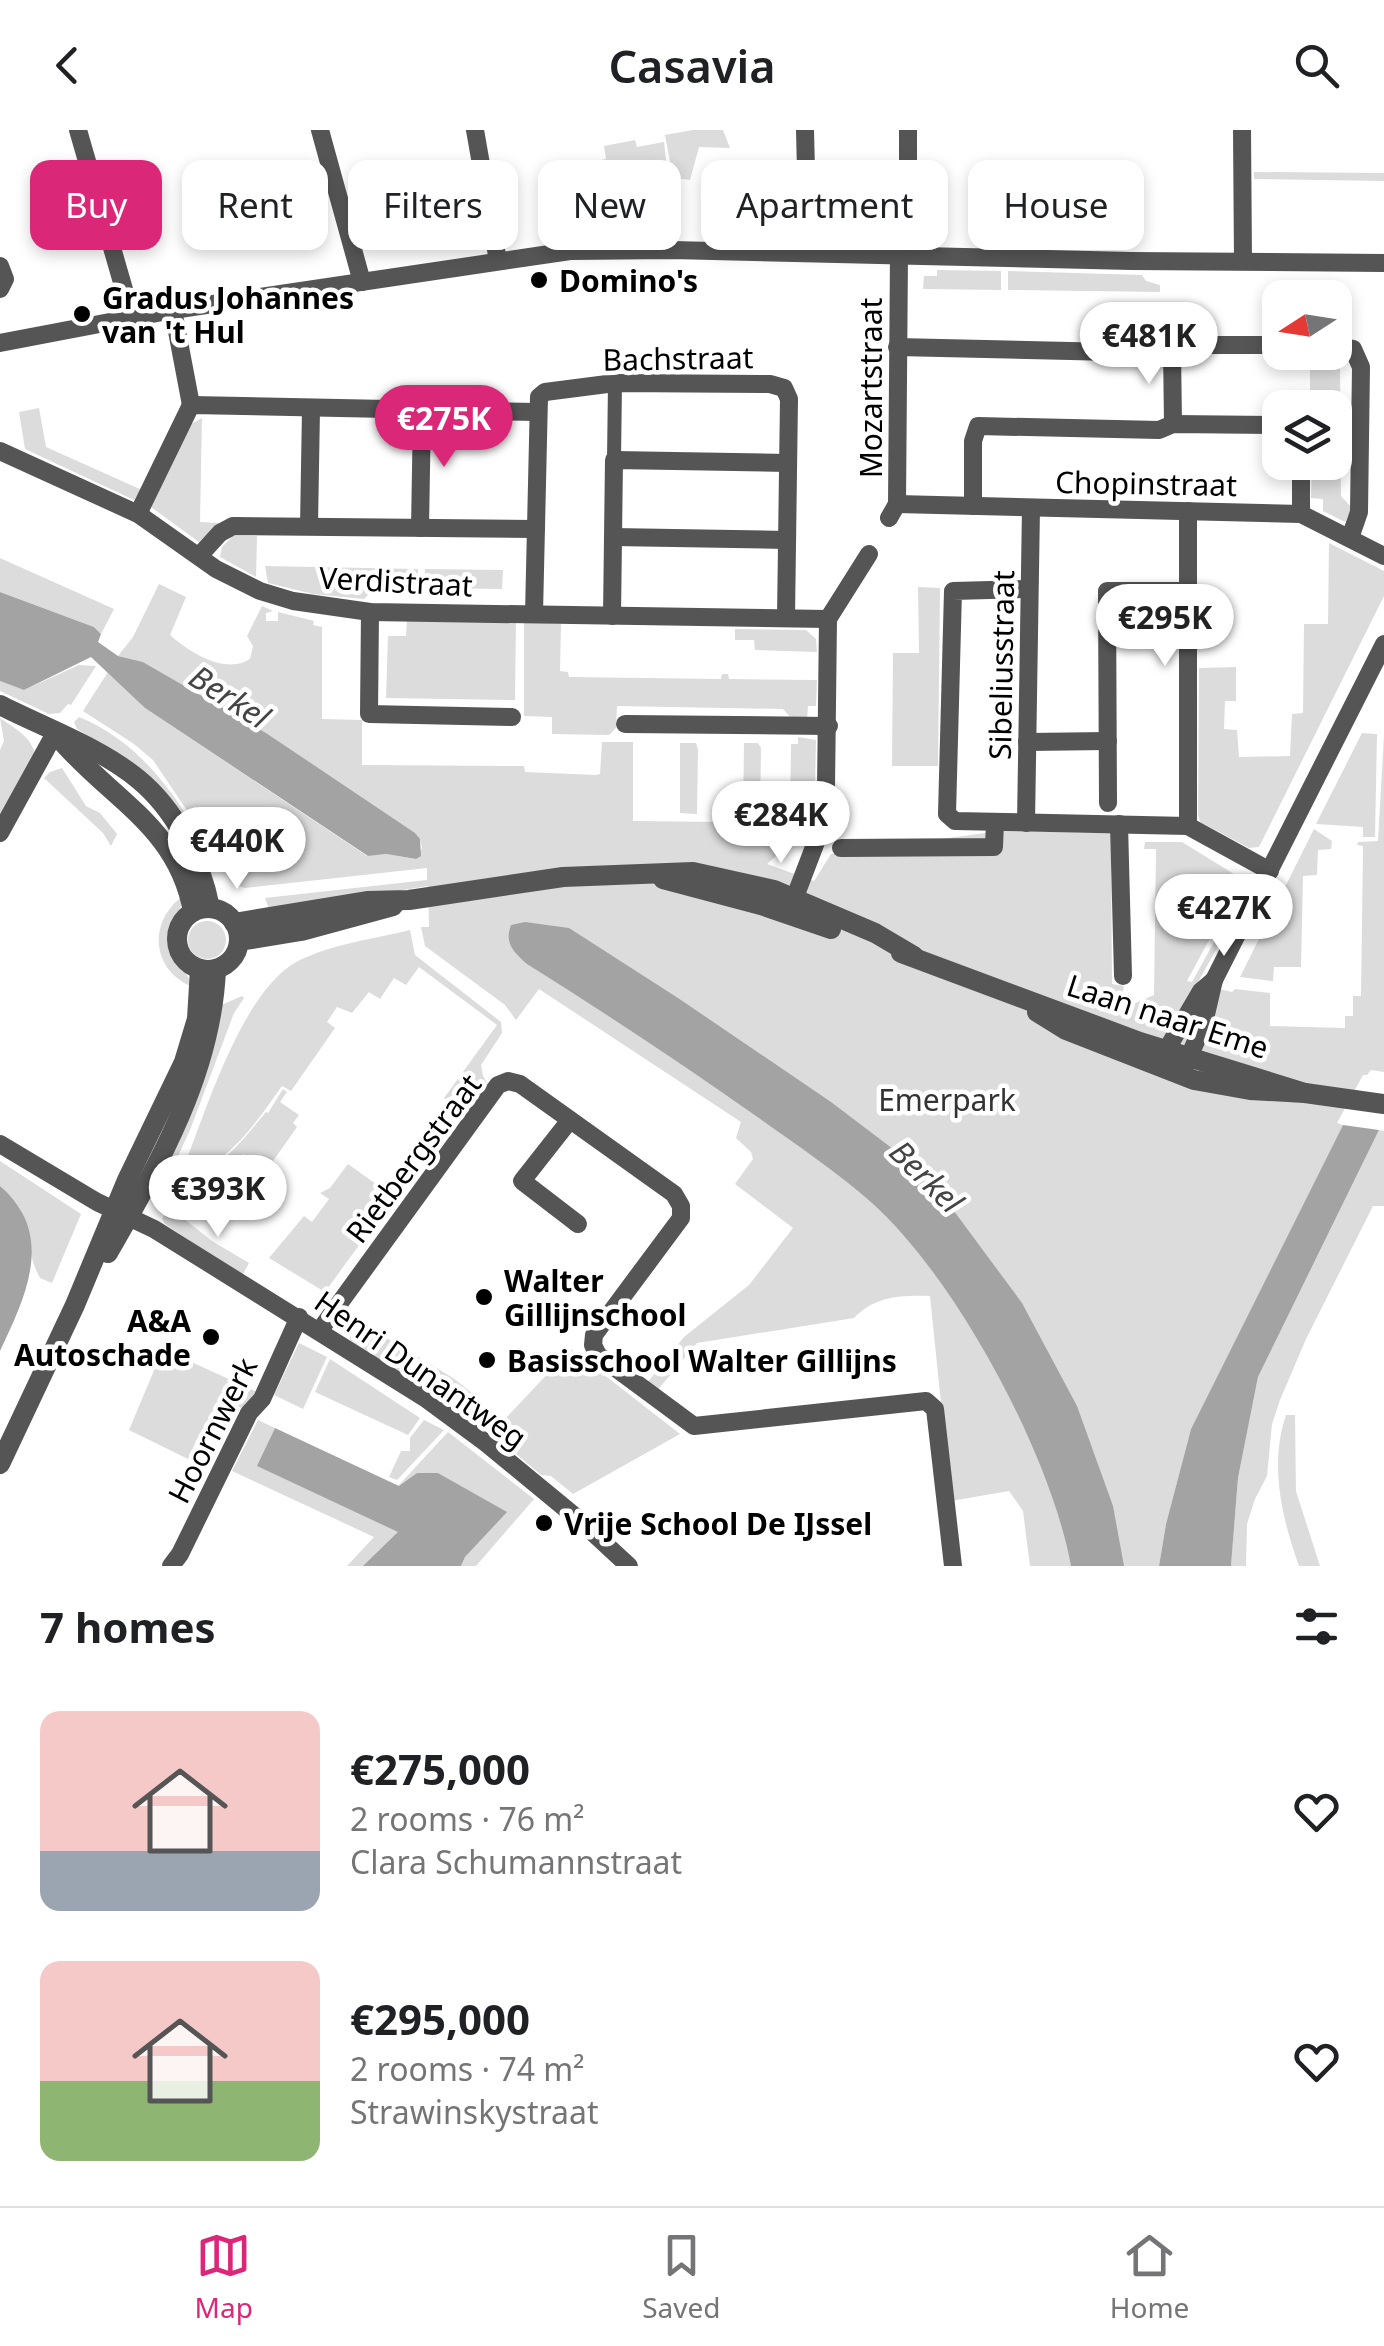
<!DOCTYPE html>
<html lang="en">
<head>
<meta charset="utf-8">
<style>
	body { margin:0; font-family:"Noto Sans",sans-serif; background:#f6f6f6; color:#202124; height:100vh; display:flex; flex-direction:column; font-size:38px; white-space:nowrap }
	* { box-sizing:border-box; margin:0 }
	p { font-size:32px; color:#757577 }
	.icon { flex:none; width:55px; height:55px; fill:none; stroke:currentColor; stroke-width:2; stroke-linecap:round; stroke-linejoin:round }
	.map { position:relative; height:1436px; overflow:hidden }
	.details { display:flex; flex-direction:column; background:#fff; flex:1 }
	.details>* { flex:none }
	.banner { position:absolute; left:30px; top:30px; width:1325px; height:90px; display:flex; gap:20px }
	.needle { width:65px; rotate:258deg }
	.controls { position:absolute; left:1262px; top:150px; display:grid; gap:20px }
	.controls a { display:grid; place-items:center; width:90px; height:90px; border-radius:20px; background:#fff; box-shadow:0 5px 15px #0003; font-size:50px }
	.price { position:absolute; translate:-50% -85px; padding:0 22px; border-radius:35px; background:#fff; color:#222; font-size:32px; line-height:65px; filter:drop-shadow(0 2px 5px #0008) }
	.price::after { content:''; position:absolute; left:50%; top:60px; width:30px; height:22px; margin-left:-15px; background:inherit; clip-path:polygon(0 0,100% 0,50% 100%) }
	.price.selected { background:#db2777; color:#fff }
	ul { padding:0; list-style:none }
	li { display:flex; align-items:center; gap:30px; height:250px; padding:0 40px }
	li span { display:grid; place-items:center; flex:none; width:280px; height:200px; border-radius:20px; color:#555 }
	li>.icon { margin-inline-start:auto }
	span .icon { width:120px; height:120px; fill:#fffc; stroke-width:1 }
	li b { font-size:42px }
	h2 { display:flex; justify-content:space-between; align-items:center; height:120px; padding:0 40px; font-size:42px }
	.chip { padding:0 35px; border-radius:20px; background:#fff; box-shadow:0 5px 15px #0003; font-size:35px; line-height:90px }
	.chip.selected { background:#db2777; color:#fff }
	header { display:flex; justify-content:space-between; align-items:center; height:130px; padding:0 40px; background:#fff; font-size:45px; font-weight:600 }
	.dock { display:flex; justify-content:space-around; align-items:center; height:140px; border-top:2px solid #e0e0e0; background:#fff; font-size:28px; color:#757577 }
	.dock a { display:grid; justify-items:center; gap:5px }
	.dock .selected { color:#db2777 }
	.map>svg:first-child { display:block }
</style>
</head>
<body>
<header><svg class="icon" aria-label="back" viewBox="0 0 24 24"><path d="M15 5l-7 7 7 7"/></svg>Casavia<svg class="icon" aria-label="search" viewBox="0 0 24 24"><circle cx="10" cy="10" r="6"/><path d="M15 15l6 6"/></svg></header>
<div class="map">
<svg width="1384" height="1436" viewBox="0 0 1384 1436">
	<rect width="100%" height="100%" fill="#fff"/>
	<g fill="#dcdcdc">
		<polygon points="693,0 723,0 730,18 699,17 690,50 673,48 665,5"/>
		<polygon points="635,10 637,17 664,12 668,48 642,50 639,32 639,50 620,50 620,55 604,56 601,30 606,29 604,16"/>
		<polygon points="1254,42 1384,43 1384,51 1254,49"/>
		<polygon points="937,140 1001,141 1001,160 923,159 924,146 937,146"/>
		<polygon points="1008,141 1142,145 1146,151 1160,155 1160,162 1008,160"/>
		<polygon points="1310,227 1325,227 1325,237 1340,237 1341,366 1352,378 1345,392 1323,381 1323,369 1311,368 1312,333 1335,332 1335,278 1310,277"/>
		<polygon points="39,278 46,317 142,360 134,370 25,319 19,282"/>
		<polygon points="202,288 200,392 219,393 199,412 151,377 189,295"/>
		<polygon points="233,406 257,406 256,447 220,427 222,417"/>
		<polygon points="1329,413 1384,441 1384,466 1259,717 1249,718 1200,692 1198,685 1199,538 1236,537 1236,571 1225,571 1224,599 1237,600 1239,627 1290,626 1292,584 1303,583 1304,494 1328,494"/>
		<polygon points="0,428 114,479 101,504 94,497 0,462"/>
		<polygon points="265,436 418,439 418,458 375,458 364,469 313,464 268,453"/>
		<polygon points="425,439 503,440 502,459 424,458"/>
		<path d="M159,454L186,467L170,505C189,522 225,545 250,529L253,516L247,506L262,476L273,481L266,483V491H278V482L314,491L313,495L322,497V589L362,590V635L524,636L525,642L596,645L600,644L602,612H633V691L808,693L800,705L767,734L814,751L831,724L1000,701L1111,703L1112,854L1124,856L1121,871L1126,877L1154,865L1156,719H1144L1145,712H1182L1242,749L1187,851L1192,852L1248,750L1253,753L1197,854L1232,862L1235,859L1270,863V896L1345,898V886H1353V866H1361L1363,716L1357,715L1358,712L1378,711L1384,605V942L1371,940L1367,945H1363L1337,993L1343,995L1191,1299L1166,1394L1159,1436H1030L1023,1381L1009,1361L951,1371L930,1166C901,1165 875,1166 854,1188L697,1213L656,1262L646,1254L684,1207L749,1155L793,1098L735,1054L753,1029L751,1022L736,1008L741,992L539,859L516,890L505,875L425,816L421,797H429L428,756L270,782L265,768L427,750V738L245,758L238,756L153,630L134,614L83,581L108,542L145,578L367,726L386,724L416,729L422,718L420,709L266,603L143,532L118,526L133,507Z"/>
		<polygon points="918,457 940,458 938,636 892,636 893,523 919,523"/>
		<polygon points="407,490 516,491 515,570 386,568 388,506 406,506"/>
		<polygon points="524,491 561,494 560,541 568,542 569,547 721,549 722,544 728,544 729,549 817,550 816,576 808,576 807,590 793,590 783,579 617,576 616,598 609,605 552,604 552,587 524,586"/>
		<polygon points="735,499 806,500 816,509 817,522 755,520 754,510 735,510"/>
		<polygon points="79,535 96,536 71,575 68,574 60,583 49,584 0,561 0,551 24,560"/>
		<path d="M79,587C131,608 166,651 194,697C161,656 123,626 77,599L74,592Z"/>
		<path d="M0,588C16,599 32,607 36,627L0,687V620L4,611Z"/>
		<polygon points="1362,603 1377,604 1375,707 1363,707 1363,697 1316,694"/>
		<polygon points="798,607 816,610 815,660 810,685 790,685 791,614 798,614"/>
		<polygon points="680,613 696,613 698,620 697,684 680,683"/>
		<polygon points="744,613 758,613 761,618 760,685 743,685"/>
		<polygon points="62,638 86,676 100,683 117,704 111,716 103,703 44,648 50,642"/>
		<polygon points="1314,699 1332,711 1331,719 1318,720 1317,745 1303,746 1301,837 1274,837 1273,851 1240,847"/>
		<path d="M183,766C182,780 175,785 171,797C162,823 186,836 193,857C152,841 147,792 183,766Z"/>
		<circle cx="207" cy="810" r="19"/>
		<path d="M410,800L415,825L501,892L502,903L481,935L483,946L489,956L468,985L444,968L497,895L419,837L406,855L394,848L380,869L369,862L352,883L337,877L327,892L335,898L291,961L282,956C259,988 225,1042 181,1044C205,985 241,861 298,831C332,814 374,809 410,800Z"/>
		<polygon points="242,866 244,868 234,883 190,1000 165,1054 154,1049 219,876"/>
		<path d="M283,959L287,962L280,972L299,985L293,993L297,997L266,1041L243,1024L211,1070L196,1060L188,1071L179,1065L176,1057L180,1046C217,1047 244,1008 266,982L268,983Z"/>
		<polygon points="1379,1000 1384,1001 1384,1076 1373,1076 1306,1209 1280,1270 1272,1294 1267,1346 1255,1369 1247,1394 1246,1436 1231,1436 1238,1348 1258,1247"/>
		<path d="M0,1031L81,1084L52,1153L40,1148C20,1110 41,1092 0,1056Z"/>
		<polygon points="348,1034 394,1067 325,1162 269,1128 304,1086 312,1092 329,1069 320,1063 330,1058"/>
		<polygon points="169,1077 212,1111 249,1133 242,1146 165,1094 162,1089"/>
		<polygon points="355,1189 453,1248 478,1268 464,1285 350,1210 350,1197"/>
		<polygon points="299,1213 327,1227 303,1279 274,1265"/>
		<polygon points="163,1219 257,1262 248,1274 236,1280 222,1311 215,1312 199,1305 188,1329 129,1300"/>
		<polygon points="571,1219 680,1304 573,1364 551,1346 541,1345 475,1289 487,1276 504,1290"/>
		<polygon points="330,1229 420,1288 408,1305 315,1262"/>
		<path d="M1286,1285H1295L1296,1361L1320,1436H1299C1282,1388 1269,1335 1286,1285Z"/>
		<polygon points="258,1290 275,1298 258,1336 399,1402 365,1436 347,1436 374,1407 232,1341"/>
		<polygon points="424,1290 444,1300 397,1350 389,1347 401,1321 410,1321 410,1308"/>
		<polygon points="448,1302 534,1369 476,1436 461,1436 465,1427 506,1382 438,1343 417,1343 402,1356 398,1356"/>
	</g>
	<g fill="#a3a3a3">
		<polygon points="0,462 94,497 101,504 98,512 118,526 143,532 266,603 415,703 420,709 421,726 416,729 386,724 368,726 145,578 91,527 24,560 0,551"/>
		<path d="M525,792L569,798L678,868L831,972L893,1019L951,1077L1022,1173L1077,1276L1113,1376L1124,1436H1071C1051,1325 956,1148 872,1073C836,1041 795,1014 756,986C681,933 605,883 527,834C514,822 504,814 511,795Z"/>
		<polygon points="1343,995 1379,1000 1258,1247 1238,1348 1231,1436 1159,1436 1166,1394 1191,1299"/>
		<path d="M0,1056C56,1104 26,1166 0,1221Z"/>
		<polygon points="275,1298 399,1356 417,1343 438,1343 507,1382 465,1427 461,1436 363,1436 398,1402 257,1336"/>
	</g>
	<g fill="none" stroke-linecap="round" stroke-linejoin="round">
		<g stroke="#555" stroke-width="14">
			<polyline points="908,46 909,110"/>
			<polyline points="614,330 615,253"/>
		</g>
		<g stroke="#555" stroke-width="18">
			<polyline points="78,0 132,187"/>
			<polyline points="320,0 362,152"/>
			<polyline points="475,0 498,131"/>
			<polyline points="805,0 808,123"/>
			<polyline points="908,0 908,46"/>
			<polyline points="1242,0 1243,131"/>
			<polyline points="0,136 5,149 0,159"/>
			<polyline points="173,180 191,275"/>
			<polyline points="0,213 173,180 570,121 672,120 1131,131 1384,133"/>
			<polyline points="1335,216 1353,219 1361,237 1359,382 1350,408"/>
			<polyline points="897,217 1156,223 1188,215 1280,215"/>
			<polyline points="1172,219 1173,294"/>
			<polyline points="0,321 138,384 216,439 260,461 293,471 370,482 828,489"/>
			<polyline points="897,374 1301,384 1384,426"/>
			<polyline points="973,376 973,311 978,296 1159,300 1173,294 1280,295"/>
			<polyline points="138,384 191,275 537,282"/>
			<polyline points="1301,384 1301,332"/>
			<polyline points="889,388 897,374 899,125"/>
			<polyline points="309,396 311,279"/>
			<polyline points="420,398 422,281"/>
			<polyline points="613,407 787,410"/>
			<polyline points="199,426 220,403 233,396 536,399"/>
			<polyline points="1029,459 953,461 947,684 955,691 1188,696 1270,741"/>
			<polyline points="370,482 369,584 512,587"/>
			<polyline points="534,484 539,267 545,262 615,253 770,254 784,258 789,269 786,488"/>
			<polyline points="612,486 614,330 788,333"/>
			<polyline points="625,594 829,596"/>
			<polyline points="1027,612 1108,611"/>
			<polyline points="1108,673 1107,461 1189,461"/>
			<polyline points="1026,693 1031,378"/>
			<polyline points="1119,694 1123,846"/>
			<polyline points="1188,696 1188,381"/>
			<polyline points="0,703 55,603"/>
			<polyline points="841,718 994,717 995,692"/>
			<polyline points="790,780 816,712 826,658 828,489 869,424"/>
			<polyline points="1214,850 1384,514"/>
			<polyline points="1160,931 1201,861 1214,850 1204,893 1185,936"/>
			<polyline points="570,990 522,1051 578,1094"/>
			<polyline points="0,1014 97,1072 154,1099 425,1268 486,1313 577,1388 629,1436"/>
			<polyline points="320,1200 498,955 508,951 520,954 674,1064 681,1076 681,1088 594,1205 593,1215 598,1225 694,1296 926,1271 935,1279 953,1436"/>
			<polyline points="171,1436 180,1424 249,1283 262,1269 299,1187"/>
		</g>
		<g stroke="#555" stroke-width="20">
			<path d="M0,575C45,598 99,617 138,649C176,680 201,731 210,778"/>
			<path d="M59,608C110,669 178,696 193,782"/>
			<polyline points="663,749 761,775 831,799"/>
			<circle cx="208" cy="809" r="31"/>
			<polyline points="234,793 367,771 409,770 563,747 693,742 774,760 875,803 914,826"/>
			<polyline points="239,811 301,801 393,776"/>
			<polyline points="901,823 1140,912 1305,963"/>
			<polyline points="1037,882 1066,900 1194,950 1250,960 1305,963 1384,974"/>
			<path d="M108,1123C159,1034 212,942 216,839"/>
			<polyline points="0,1334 75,1175 127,1050 184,932 197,889 200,839"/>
		</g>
	</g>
	<g fill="#000" stroke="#fff" stroke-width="4">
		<circle cx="539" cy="150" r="10"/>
		<circle cx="82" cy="184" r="10"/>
		<circle cx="484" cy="1167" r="10"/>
		<circle cx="211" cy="1207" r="10"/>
		<circle cx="487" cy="1230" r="10"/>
		<circle cx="544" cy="1393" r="10"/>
	</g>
	<g text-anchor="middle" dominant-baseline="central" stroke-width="9" stroke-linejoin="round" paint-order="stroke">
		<g font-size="30" font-weight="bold" fill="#000" stroke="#fff" text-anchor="start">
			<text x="559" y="150">Domino's</text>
			<text x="102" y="167">Gradus Johannes<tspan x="102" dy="34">van 't Hul</tspan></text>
			<text x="504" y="1150">Walter<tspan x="504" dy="34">Gillijnschool</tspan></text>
			<text x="191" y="1190" text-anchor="end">A&amp;A<tspan x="191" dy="34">Autoschade</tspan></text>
			<text x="507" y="1230">Basisschool Walter Gillijns</text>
			<text x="564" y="1393">Vrije School De IJssel</text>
		</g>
		<g font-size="30" fill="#000" stroke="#fff">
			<text transform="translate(678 228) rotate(-1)">Bachstraat</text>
			<text transform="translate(870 258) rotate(-90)">Mozartstraat</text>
			<text transform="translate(1146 353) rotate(1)">Chopinstraat</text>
			<text transform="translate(396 451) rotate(3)">Verdistraat</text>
			<text transform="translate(1001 535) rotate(-89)">Sibeliusstraat</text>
			<text transform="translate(1168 886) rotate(18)">Laan naar Eme</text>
			<text transform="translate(413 1028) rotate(-53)">Rietbergstraat</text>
			<text transform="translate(421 1239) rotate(35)">Henri Dunantweg</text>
			<text transform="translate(212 1300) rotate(-63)">Hoornwerk</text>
		</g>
		<g font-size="30" fill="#333" stroke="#fff">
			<text x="947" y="969">Emerpark</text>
		</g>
		<g font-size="32" font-style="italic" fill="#444" stroke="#fff">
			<text transform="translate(230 566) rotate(33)">Berkel</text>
			<text transform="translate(927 1046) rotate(45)">Berkel</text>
		</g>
	</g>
</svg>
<div class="controls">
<a><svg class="needle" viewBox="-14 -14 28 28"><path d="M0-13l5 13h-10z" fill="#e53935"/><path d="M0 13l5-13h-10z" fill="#757577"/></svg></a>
<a><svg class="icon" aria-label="layers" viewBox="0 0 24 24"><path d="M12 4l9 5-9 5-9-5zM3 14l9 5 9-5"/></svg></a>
</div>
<b class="price" style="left:1149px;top:257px">€481K</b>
<b class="price selected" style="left:444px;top:340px">€275K</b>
<b class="price" style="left:1165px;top:539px">€295K</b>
<b class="price" style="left:781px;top:736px">€284K</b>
<b class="price" style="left:237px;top:762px">€440K</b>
<b class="price" style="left:1224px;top:829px">€427K</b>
<b class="price" style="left:218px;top:1110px">€393K</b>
<div class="banner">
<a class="chip selected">Buy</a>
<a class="chip">Rent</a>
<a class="chip">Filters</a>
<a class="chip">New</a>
<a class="chip">Apartment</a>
<a class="chip">House</a>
</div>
</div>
<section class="details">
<h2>7 homes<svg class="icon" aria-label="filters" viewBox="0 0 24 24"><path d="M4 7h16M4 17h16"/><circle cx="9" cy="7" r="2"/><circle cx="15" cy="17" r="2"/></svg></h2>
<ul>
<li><span style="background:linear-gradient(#f6c9c9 70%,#9aa5b1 0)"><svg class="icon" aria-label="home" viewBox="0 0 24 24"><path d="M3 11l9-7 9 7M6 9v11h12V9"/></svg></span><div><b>€275,000</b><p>2 rooms · 76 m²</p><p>Clara Schumannstraat</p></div><svg class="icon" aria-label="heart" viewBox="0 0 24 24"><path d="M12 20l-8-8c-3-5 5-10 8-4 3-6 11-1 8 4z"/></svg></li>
<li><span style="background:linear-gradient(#f6c9c9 60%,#8fb573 0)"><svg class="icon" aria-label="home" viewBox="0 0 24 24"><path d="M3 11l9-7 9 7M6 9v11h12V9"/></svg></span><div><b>€295,000</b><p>2 rooms · 74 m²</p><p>Strawinskystraat</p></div><svg class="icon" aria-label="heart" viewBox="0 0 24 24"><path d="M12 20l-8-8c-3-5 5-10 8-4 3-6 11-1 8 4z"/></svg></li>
</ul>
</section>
<nav class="dock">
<a class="selected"><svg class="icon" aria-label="map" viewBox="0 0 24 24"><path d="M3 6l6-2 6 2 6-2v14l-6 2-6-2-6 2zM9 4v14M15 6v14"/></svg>Map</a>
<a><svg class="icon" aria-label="saved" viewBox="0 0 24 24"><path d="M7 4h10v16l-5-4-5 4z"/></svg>Saved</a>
<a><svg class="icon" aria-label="home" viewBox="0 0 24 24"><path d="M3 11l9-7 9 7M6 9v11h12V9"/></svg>Home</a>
</nav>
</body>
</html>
